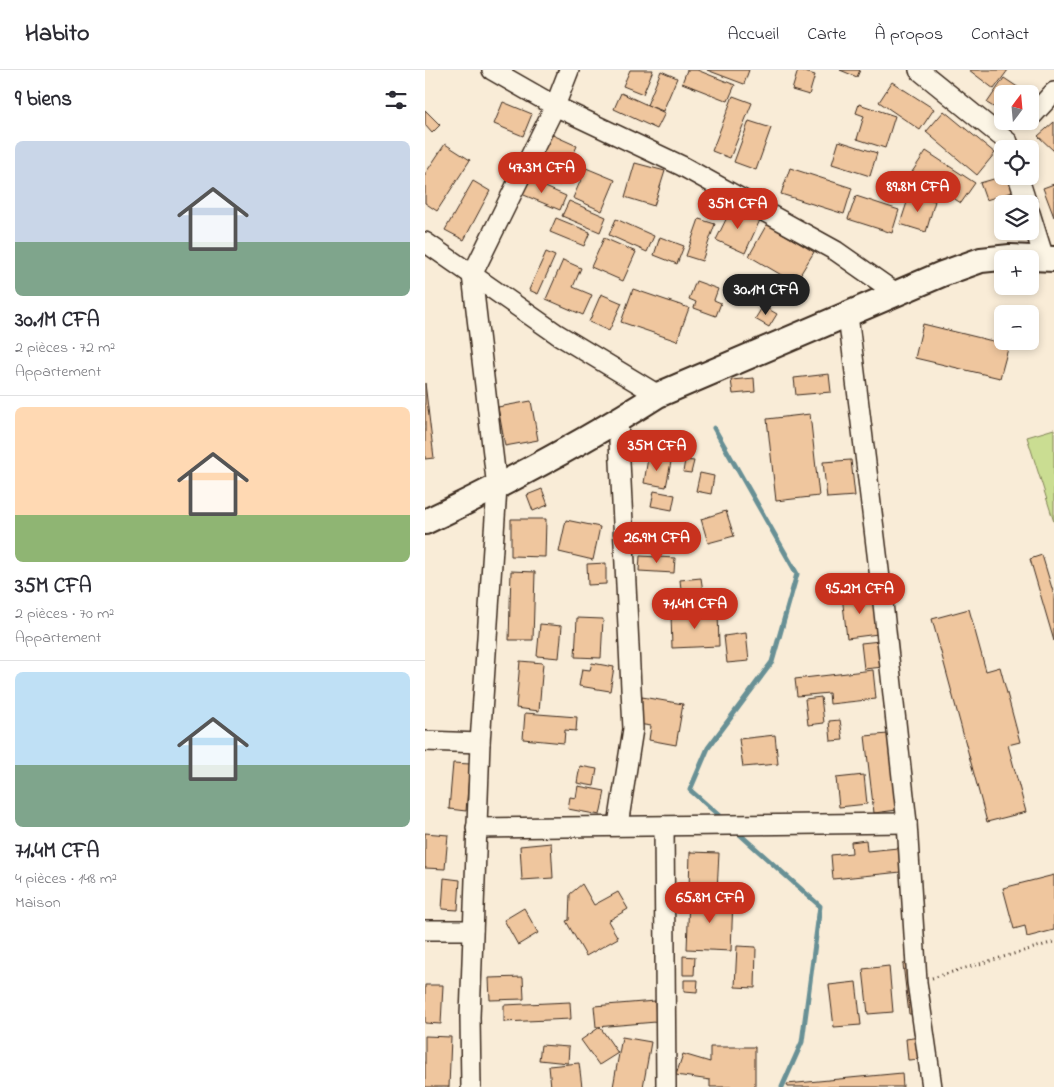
<!DOCTYPE html>
<html lang="fr">
<head>
<meta charset="utf-8">
<style>
	body { margin:0; font-family:"Indie Flower",sans-serif; background:#f7f7f7; color:#2b2b33; height:100vh; display:flex; flex-direction:column; font-size:19px; white-space:nowrap }
	* { box-sizing:border-box; margin:0 }
	p { font-size:16px; color:#7c7c81 }
	.icon { flex:none; width:28px; height:28px; fill:none; stroke:currentColor; stroke-width:2; stroke-linecap:round; stroke-linejoin:round }
	.map { position:relative; flex:1; overflow:hidden }
	.drawer { display:flex; flex-direction:column; background:#fff; width:425px }
	.drawer>* { flex:none }
	.needle { width:32px; rotate:16deg }
	.fabs { position:absolute; left:569px; top:15px; display:grid; gap:10px }
	.fabs a { display:grid; place-items:center; width:45px; height:45px; border-radius:8px; background:#fff; box-shadow:0 2px 8px #0003; font-size:25px }
	.price { position:absolute; translate:-50% -42px; padding:0 11px; border-radius:18px; background:#c8321e; color:#fff; font-size:16px; line-height:32px; filter:drop-shadow(0 1px 2px #0008) }
	.price::after { content:''; position:absolute; left:50%; top:30px; width:15px; height:11px; margin-left:-8px; background:inherit; clip-path:polygon(0 0,100% 0,50% 100%) }
	.price.selected { background:#222; color:#fff }
	ul { padding:0; list-style:none }
	li { display:grid; align-content:center; gap:10px; height:265px; padding:0 15px }
	li+li { border-top:1px solid #e1e1e2 }
	li span { display:grid; place-items:center; height:155px; border-radius:8px; color:#555 }
	li>.icon { margin-inline-start:auto }
	span .icon { width:90px; height:90px; fill:#fffc; stroke-width:1 }
	li b { font-size:21px }
	h2 { display:flex; justify-content:space-between; align-items:center; height:60px; padding:0 15px; font-size:21px }
	header { display:flex; align-items:center; gap:30px; box-sizing:border-box; height:70px; padding:0 25px; background:#fff; border-bottom:1px solid #e1e1e2 }
	header strong { font-size:24px }
	nav { display:flex; gap:28px; margin-inline-start:auto; font-size:18px }
	main { display:flex; flex:1; min-height:0 }
	.map>svg:first-child { display:block }
</style>
</head>
<body>
<header>
<strong>Habito</strong>
<nav><a>Accueil</a><a>Carte</a><a>À propos</a><a>Contact</a></nav>
</header>
<main>
<section class="drawer">
<h2>9 biens<svg class="icon" aria-label="filters" viewBox="0 0 24 24"><path d="M4 7h16M4 17h16"/><circle cx="9" cy="7" r="2"/><circle cx="15" cy="17" r="2"/></svg></h2>
<ul>
<li><span style="background:linear-gradient(#c9d6e8 65%,#7fa58c 0)"><svg class="icon" aria-label="home" viewBox="0 0 24 24"><path d="M3 11l9-7 9 7M6 9v11h12V9"/></svg></span><div><b>30.1M CFA</b><p>2 pièces · 72 m²</p><p>Appartement</p></div></li>
<li><span style="background:linear-gradient(#ffd9b3 70%,#8fb573 0)"><svg class="icon" aria-label="home" viewBox="0 0 24 24"><path d="M3 11l9-7 9 7M6 9v11h12V9"/></svg></span><div><b>35M CFA</b><p>2 pièces · 70 m²</p><p>Appartement</p></div></li>
<li><span style="background:linear-gradient(#bfe0f5 60%,#7fa58c 0)"><svg class="icon" aria-label="home" viewBox="0 0 24 24"><path d="M3 11l9-7 9 7M6 9v11h12V9"/></svg></span><div><b>71.4M CFA</b><p>4 pièces · 148 m²</p><p>Maison</p></div></li>
</ul>
</section>
<div class="map">
<svg width="629" height="1017" viewBox="0 0 629 1017">
	<rect width="100%" height="100%" fill="#f9ecd7"/>
	<filter id="ink" filterUnits="userSpaceOnUse"><feTurbulence type="fractalNoise" baseFrequency=".02" numOctaves="2"/><feDisplacementMap in="SourceGraphic" scale="10" xChannelSelector="R" yChannelSelector="G"/><feConvolveMatrix kernelMatrix="1 2 1 2 8 2 1 2 1" color-interpolation-filters="sRGB"/></filter>
	<g filter="url(#ink)">
		<polygon fill="#cadd92" stroke="#828458" points="629,359 629,452 602,367"/>
		<g fill="none" stroke-linecap="round" stroke-linejoin="round">
			<g stroke="#689095" stroke-width="5">
				<polyline points="289,358 372,504 347,592 283,678 265,720 299,750"/>
				<polyline points="311,761 395,836 377,972 357,1017"/>
			</g>
		</g>
		<g fill="#efc69e" stroke="#3b2a1e">
			<polygon points="205,0 228,0 218,24 198,16"/>
			<polygon points="262,0 272,0 310,15 303,31 257,13"/>
			<polygon points="282,0 324,0 319,14"/>
			<polygon points="373,0 390,5 384,25 367,20"/>
			<polygon points="415,0 435,0 432,7"/>
			<polygon points="544,0 583,0 569,19"/>
			<polygon points="236,1 252,8 238,41 222,35"/>
			<polygon points="579,8 603,24 578,24 578,43 562,33"/>
			<polygon points="467,12 509,39 495,60 454,32"/>
			<polygon points="196,23 240,43 232,59 189,39"/>
			<polygon points="308,26 327,33 305,88 287,81"/>
			<polygon points="78,32 107,44 98,66 69,54"/>
			<polygon points="434,34 470,46 460,78 432,69 439,46 431,43"/>
			<polygon points="0,40 15,55 7,63 0,55"/>
			<polygon points="519,41 570,83 552,105 501,62"/>
			<polygon points="324,51 346,58 331,100 309,92"/>
			<polygon points="629,52 629,81 613,66"/>
			<polygon points="121,62 152,76 135,115 104,101"/>
			<polygon points="414,71 452,83 445,106 407,94"/>
			<polygon points="20,74 45,90 12,141 0,133 0,104"/>
			<polygon points="501,81 550,113 536,133 487,102"/>
			<polygon points="210,93 240,101 229,136 200,127"/>
			<polygon points="161,98 190,110 177,141 148,128"/>
			<polygon points="365,98 427,118 419,144 356,124"/>
			<polygon points="579,106 583,106 588,122 561,130 555,113"/>
			<polygon points="100,108 141,126 135,140 94,123"/>
			<polygon points="48,111 65,121 39,170 20,160"/>
			<polygon points="629,114 629,147 618,118"/>
			<polygon points="485,123 510,131 501,162 475,154"/>
			<polygon points="431,126 474,140 467,163 423,149"/>
			<polygon points="144,131 181,147 175,162 137,146"/>
			<polygon points="307,137 335,150 320,183 291,170"/>
			<polygon points="131,148 165,162 159,176 125,162"/>
			<polygon points="191,149 229,166 222,182 184,165"/>
			<polygon points="274,149 290,154 277,191 261,186"/>
			<polygon points="342,154 389,182 370,213 324,186"/>
			<polygon points="235,167 259,176 252,194 229,185"/>
			<polygon points="179,168 211,182 198,211 166,197"/>
			<polygon points="121,182 130,186 113,224 104,220"/>
			<polygon points="138,190 156,198 148,217 167,225 158,245 121,229"/>
			<polygon points="271,211 293,219 289,230 296,233 291,246 269,238 271,232 264,229"/>
			<polygon points="208,219 264,238 252,271 196,252"/>
			<polygon points="176,224 197,233 184,261 164,252"/>
			<polygon points="338,236 352,244 344,257 330,249"/>
			<polygon points="498,254 584,275 575,308 490,288"/>
			<polygon points="404,304 406,322 371,325 369,308"/>
			<polygon points="329,308 330,322 308,324 306,310"/>
			<polygon points="0,313 9,388 0,389"/>
			<polygon points="106,331 113,370 80,376 73,337"/>
			<polygon points="385,344 394,426 351,431 342,349"/>
			<polygon points="212,365 244,371 241,388 209,382"/>
			<polygon points="223,388 246,392 241,417 219,413"/>
			<polygon points="260,390 269,391 266,403 258,402"/>
			<polygon points="426,390 430,426 402,428 398,392"/>
			<polygon points="275,403 289,406 286,424 271,421"/>
			<polygon points="117,419 123,435 108,441 102,425"/>
			<polygon points="229,421 250,425 247,440 226,436"/>
			<polygon points="301,441 309,466 283,473 276,449"/>
			<polygon points="86,449 121,449 120,487 86,486"/>
			<polygon points="141,450 175,457 168,490 134,482"/>
			<polygon points="617,485 629,525 629,571 605,489"/>
			<polygon points="215,486 250,488 249,503 214,501"/>
			<polygon points="181,493 181,514 163,515 162,494"/>
			<polygon points="86,501 110,502 108,570 84,570"/>
			<polygon points="276,508 280,535 258,538 255,510"/>
			<polygon points="449,523 453,564 422,568 417,526"/>
			<polygon points="544,539 561,601 575,597 595,672 583,675 601,742 562,752 507,549"/>
			<polygon points="293,542 294,576 247,578 246,544"/>
			<polygon points="152,548 178,549 176,588 150,587"/>
			<polygon points="115,554 137,556 134,588 112,586"/>
			<polygon points="321,563 324,591 302,593 299,566"/>
			<polygon points="455,571 458,597 439,599 436,573"/>
			<polygon points="95,591 118,593 114,641 91,638"/>
			<polygon points="167,593 189,597 185,621 154,616 157,599 165,600"/>
			<polygon points="448,600 451,629 405,634 404,623 372,626 370,609"/>
			<polygon points="217,627 258,634 251,675 224,670 226,656 213,654"/>
			<polygon points="396,627 399,653 383,655 380,629"/>
			<polygon points="100,643 152,647 151,661 140,660 139,673 98,669"/>
			<polygon points="415,650 418,670 406,671 404,651"/>
			<polygon points="463,664 472,740 449,743 440,666"/>
			<polygon points="350,665 353,694 318,697 314,669"/>
			<polygon points="28,693 45,694 41,741 24,739"/>
			<polygon points="155,696 172,699 169,716 152,713"/>
			<polygon points="439,705 442,734 414,737 411,708"/>
			<polygon points="153,716 180,721 175,745 143,739 145,727 151,728"/>
			<polygon points="0,763 23,765 20,799 0,798"/>
			<polygon points="441,770 442,781 473,778 476,802 408,809 406,785 427,783 426,772"/>
			<polygon points="126,773 128,808 97,810 95,776"/>
			<polygon points="265,782 294,783 292,821 264,820"/>
			<polygon points="629,805 629,860 602,867 600,856 589,859 578,818"/>
			<polygon points="19,808 35,810 33,840 17,839"/>
			<polygon points="157,814 169,835 193,822 203,839 183,851 193,868 161,886 141,851 144,850 145,824"/>
			<polygon points="264,828 308,829 306,881 262,879"/>
			<polygon points="99,838 113,863 93,875 79,850"/>
			<polygon points="312,876 331,877 330,918 310,917"/>
			<polygon points="258,886 270,887 269,905 258,905"/>
			<polygon points="486,893 491,944 484,944 478,894"/>
			<polygon points="464,896 468,942 443,944 438,899"/>
			<polygon points="98,907 99,929 65,930 64,908"/>
			<polygon points="259,910 273,910 272,922 259,921"/>
			<polygon points="431,912 436,955 409,957 404,915"/>
			<polygon points="0,915 18,915 16,954 0,953"/>
			<polygon points="230,931 231,952 171,957 169,936"/>
			<polygon points="145,932 146,949 79,952 79,935"/>
			<polygon points="175,957 193,983 174,995 156,970"/>
			<polygon points="0,966 26,967 24,1017 0,1017"/>
			<polygon points="197,967 226,972 218,1017 188,1017"/>
			<polygon points="495,967 498,989 483,990 481,969"/>
			<polygon points="116,975 144,977 143,993 114,990"/>
			<polygon points="285,977 330,977 330,1017 285,1017 285,1010 251,1005 258,984 285,992"/>
			<polygon points="154,993 157,1017 126,1017 124,996"/>
			<polygon points="477,1003 478,1017 363,1017 362,1014"/>
		</g>
		<g fill="none" stroke-linecap="round" stroke-linejoin="round">
			<defs>
				<g id="minor">
					<polyline points="67,0 130,36 257,96 411,181 471,223"/>
					<polyline points="494,0 583,72 585,79"/>
					<polyline points="605,48 629,22"/>
					<polyline points="593,106 602,134"/>
					<polyline points="605,143 619,188"/>
					<polyline points="0,172 132,264 233,325"/>
					<polyline points="423,245 458,533 482,753 492,912 507,1017"/>
					<polyline points="0,671 55,673"/>
					<polyline points="193,755 208,659 193,350"/>
					<polyline points="239,756 241,1017"/>
					<polyline points="51,758 482,753"/>
					<polyline points="0,860 48,860"/>
					<polyline points="46,1017 45,947 55,673 72,418 47,205 130,36 144,0"/>
				</g>
				<path id="tertiary" d="M0,452C80,414 158,373 233,325L517,204L556,190L585,187L629,189"/>
			</defs>
			<use href="#minor" stroke="#3b2a1e" stroke-width="22"/>
			<use href="#tertiary" stroke="#3b2a1e" stroke-width="28"/>
			<polyline stroke="#3b2a1e" stroke-width="3" stroke-dasharray="1 4" stroke-linecap="butt" points="507,908 629,872"/>
			<use href="#minor" stroke="#fcf5e5" stroke-width="19"/>
			<use href="#tertiary" stroke="#fcf5e5" stroke-width="24"/>
		</g>
	</g>
</svg>
<div class="fabs">
<a><svg class="needle" viewBox="-14 -14 28 28"><path d="M0-13l5 13h-10z" fill="#e53935"/><path d="M0 13l5-13h-10z" fill="#7c7c81"/></svg></a>
<a><svg class="icon" aria-label="locate" viewBox="0 0 24 24"><circle cx="12" cy="12" r="6"/><path d="M12 2v4M12 18v4M2 12h4M18 12h4"/></svg></a>
<a><svg class="icon" aria-label="layers" viewBox="0 0 24 24"><path d="M12 4l9 5-9 5-9-5zM3 14l9 5 9-5"/></svg></a>
<a>+</a>
<a>−</a>
</div>
<b class="price" style="left:117px;top:124px">47.3M CFA</b>
<b class="price" style="left:493px;top:143px">89.8M CFA</b>
<b class="price" style="left:313px;top:160px">35M CFA</b>
<b class="price selected" style="left:341px;top:246px">30.1M CFA</b>
<b class="price" style="left:232px;top:402px">35M CFA</b>
<b class="price" style="left:232px;top:494px">26.9M CFA</b>
<b class="price" style="left:435px;top:545px">95.2M CFA</b>
<b class="price" style="left:270px;top:560px">71.4M CFA</b>
<b class="price" style="left:285px;top:854px">65.8M CFA</b>
</div>
</main>
</body>
</html>
